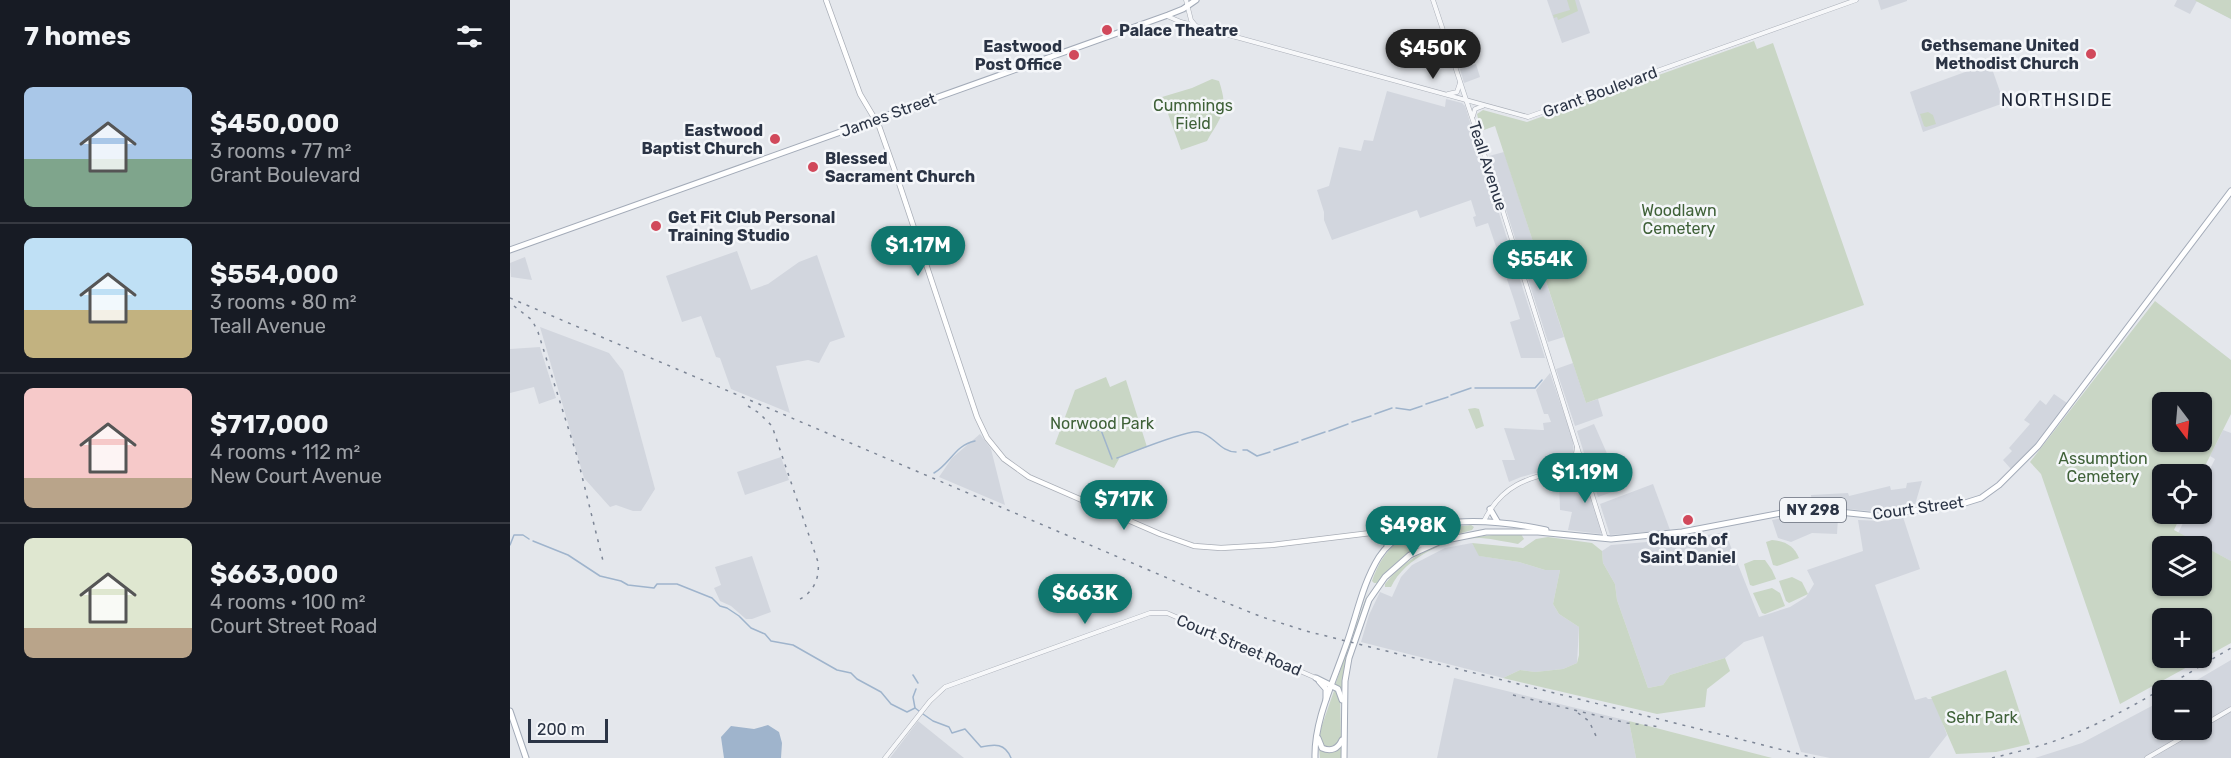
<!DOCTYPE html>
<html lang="en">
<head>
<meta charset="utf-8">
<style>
	body { margin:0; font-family:Rubik,sans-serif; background:#20242c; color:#f1f3f6; height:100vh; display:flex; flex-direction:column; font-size:22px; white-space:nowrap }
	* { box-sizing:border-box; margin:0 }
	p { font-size:20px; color:#9ea1a6 }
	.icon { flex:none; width:33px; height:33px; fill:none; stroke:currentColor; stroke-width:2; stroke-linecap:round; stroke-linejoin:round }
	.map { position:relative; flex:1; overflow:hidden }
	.panel { display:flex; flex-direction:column; background:#171b24; width:510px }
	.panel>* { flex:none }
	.needle { width:39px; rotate:164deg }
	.tools { position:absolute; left:1642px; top:392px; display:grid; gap:12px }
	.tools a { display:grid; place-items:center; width:60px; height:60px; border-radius:9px; background:#171b24; box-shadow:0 2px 4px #0004; font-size:30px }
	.scale { position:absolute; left:18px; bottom:15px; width:80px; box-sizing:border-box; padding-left:6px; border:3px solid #2b3445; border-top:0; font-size:16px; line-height:21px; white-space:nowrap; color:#2b3445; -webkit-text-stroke:4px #f4f6f9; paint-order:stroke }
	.price { position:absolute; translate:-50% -51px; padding:0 14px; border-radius:21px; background:#0f766e; color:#fff; font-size:20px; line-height:39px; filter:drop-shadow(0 2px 3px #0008) }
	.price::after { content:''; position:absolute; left:50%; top:36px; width:18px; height:14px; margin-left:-9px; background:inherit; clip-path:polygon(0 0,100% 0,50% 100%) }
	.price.on { background:#222; color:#fff }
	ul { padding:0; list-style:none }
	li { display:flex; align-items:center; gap:18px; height:150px; padding:0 24px }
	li+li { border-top:2px solid #363941 }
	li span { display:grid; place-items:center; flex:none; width:168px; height:120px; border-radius:9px; color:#555 }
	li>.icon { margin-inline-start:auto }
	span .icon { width:72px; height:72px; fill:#fffc; stroke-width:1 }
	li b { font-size:26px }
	h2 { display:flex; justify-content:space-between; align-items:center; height:72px; padding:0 24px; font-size:26px }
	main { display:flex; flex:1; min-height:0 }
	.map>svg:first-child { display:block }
</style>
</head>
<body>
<main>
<section class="panel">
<h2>7 homes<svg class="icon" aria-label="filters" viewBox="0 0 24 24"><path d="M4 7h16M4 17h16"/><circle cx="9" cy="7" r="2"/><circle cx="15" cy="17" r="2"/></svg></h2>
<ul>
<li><span style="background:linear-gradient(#a9c7e8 60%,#7fa58c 0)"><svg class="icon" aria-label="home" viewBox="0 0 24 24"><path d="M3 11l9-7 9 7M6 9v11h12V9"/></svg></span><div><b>$450,000</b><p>3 rooms · 77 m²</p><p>Grant Boulevard</p></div></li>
<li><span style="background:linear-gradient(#bfe0f5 60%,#c2b280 0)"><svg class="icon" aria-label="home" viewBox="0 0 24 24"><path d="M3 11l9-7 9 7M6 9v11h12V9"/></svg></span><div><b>$554,000</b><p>3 rooms · 80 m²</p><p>Teall Avenue</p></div></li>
<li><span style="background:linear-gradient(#f6c9c9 75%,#b9a48a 0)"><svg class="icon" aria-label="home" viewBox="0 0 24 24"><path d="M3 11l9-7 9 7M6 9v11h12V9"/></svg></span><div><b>$717,000</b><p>4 rooms · 112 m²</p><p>New Court Avenue</p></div></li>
<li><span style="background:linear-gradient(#dfe7d0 75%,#b9a48a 0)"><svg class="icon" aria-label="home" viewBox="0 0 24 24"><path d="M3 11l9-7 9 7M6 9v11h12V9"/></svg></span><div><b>$663,000</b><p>4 rooms · 100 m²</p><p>Court Street Road</p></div></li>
</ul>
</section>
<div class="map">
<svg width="1721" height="758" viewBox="0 0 1721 758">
	<rect width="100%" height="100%" fill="#e4e7ec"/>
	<g fill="#d2d6de">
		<polygon points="1037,0 1069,0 1080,33 1052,43"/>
		<polygon points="1368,0 1397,0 1397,1 1371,10"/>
		<polygon points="1667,0 1721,0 1721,19 1687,1 1680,14 1664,6"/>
		<polygon points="1480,63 1494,103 1413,132 1400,92"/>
		<polygon points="966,64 970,77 954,83 950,69"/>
		<polygon points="877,91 935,107 936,99 952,103 955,106 1035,358 1011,358 1000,322 1010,319 1004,300 978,223 966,227 963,217 966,216 961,200 910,218 907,210 822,240 814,220 814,212 807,190 819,186 829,147 851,151 854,140 863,141"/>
		<polygon points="994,152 1054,337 1038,342 979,156"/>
		<polygon points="227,251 241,290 258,284 289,262 307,255 335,337 320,342 309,363 298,360 266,366 280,413 221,389 210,358 206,357 191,316 172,322 156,276"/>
		<polygon points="15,257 22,280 1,277 0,263"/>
		<polygon points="30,327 99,353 113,371 145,489 131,511 123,511 106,505 100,507 74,478"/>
		<polygon points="30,347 46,398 29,404 24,387 0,393 0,349"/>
		<polygon points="1063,363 1076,403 1088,399 1093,416 1065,426 1046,369"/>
		<polygon points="1040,373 1063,440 1064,458 1059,464 1011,477 999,482 992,460 1005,460 994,428 1032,430 1034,430 1033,423 1041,422 1038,414 1034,414 1026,390"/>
		<polygon points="1544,394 1557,403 1521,451 1501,469 1493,460 1502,451 1499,448 1520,424 1514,420 1530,400 1536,405"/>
		<polygon points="1084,424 1099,458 1094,460 1099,475 1106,473 1111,489 1088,497 1067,431"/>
		<polygon points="1713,430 1721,433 1721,561 1668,533 1678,513 1692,513 1692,485 1705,459 1700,456"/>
		<polygon points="470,434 481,449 495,505 429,477 442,458"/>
		<polygon points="271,457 279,480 235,495 227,472"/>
		<polygon points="1065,472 1070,473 1077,483 1093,531 1090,534 1058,530 1062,512 1050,510 1049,477"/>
		<polygon points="1412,481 1404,508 1372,512 1302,506 1301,495 1338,493 1339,496 1380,486 1381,490 1396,488 1397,483"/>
		<polygon points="1143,484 1160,530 1100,535 1090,504"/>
		<polygon points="1309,514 1328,518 1327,534 1302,533 1281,542 1268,538 1262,520 1287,515"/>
		<polygon points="1393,517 1410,569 1365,585 1405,700 1416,697 1418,699 1424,699 1437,735 1419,758 1320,758 1291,752 1253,636 1234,642 1215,658 1160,675 1153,685 1138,688 1107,600 1105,584 1093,563 1092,551 1101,545 1173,539 1215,532 1249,617 1280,607 1296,597 1304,584 1297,570 1353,551 1348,520 1373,521"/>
		<polygon points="962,543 970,556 1009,562 1035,570 1050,570 1043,604 1049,614 1069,627 1067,663 1053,669 1025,672 1010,670 993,678 851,642 859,615 870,592 882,597 891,577 902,565 935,548"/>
		<polygon points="242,556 261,612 242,619 236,619 221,606 210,601 204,588 211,585 205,567"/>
		<polygon points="1721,660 1721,758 1525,758 1572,743 1653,700 1653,729 1692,729 1692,690 1670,690"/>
		<polygon points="944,678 1119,721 1126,758 927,758"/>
		<polygon points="408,721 454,758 380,758"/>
	</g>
	<g fill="#c9d6c5" fill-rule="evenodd">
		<polygon points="1057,0 1065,0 1068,11 1048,20 1047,17 1044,18 1043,15 1060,10"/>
		<polygon points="1685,0 1721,0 1721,19 1686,1"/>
		<polygon points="1244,41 1247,49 1263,43 1354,305 1076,403 985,126 971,131 967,114 973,110 1017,122"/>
		<path d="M702,79L709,81C719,111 712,115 697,141L671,150L652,97L682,88Z"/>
		<polygon points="1418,112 1423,115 1426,124 1416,127 1414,126 1410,114"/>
		<path d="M1645,301L1721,360V414L1691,474H1653V513H1672L1664,530L1721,561V643L1610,704L1531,474L1520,462ZM1653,402H1692V441H1653ZM1653,546H1692V585H1653ZM1653,618H1692V657H1653Z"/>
		<polygon points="596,377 600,387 616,380 637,447 610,457 604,468 545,444 565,390"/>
		<polygon points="965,408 969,409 974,426 966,429 958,409"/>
		<polygon points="961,525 964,527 962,530 912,544 905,545 896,539 896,537 916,530"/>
		<path d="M1011,534L1014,539L1008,544C996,542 984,539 971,538C939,537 895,557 881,587H875V584C907,542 962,534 1011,534Z"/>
		<polygon points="1038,537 1082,543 1092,551 1093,563 1105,584 1107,600 1138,688 1153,685 1160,675 1215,658 1220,671 1197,689 1195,707 1147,714 993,678 1010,670 1025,672 1053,669 1067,663 1069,655 1069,627 1049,614 1043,604 1050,570 1035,570 1009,562 969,556 962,543 1013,548 1026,539"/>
		<path d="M1262,540C1275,541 1284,546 1289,558L1267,566L1263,565L1256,542Z"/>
		<path d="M889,541L905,549L887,562L867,583H864L862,581C868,564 875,552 889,541Z"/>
		<polygon points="1244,560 1255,560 1262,570 1266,579 1243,586 1240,585 1234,564"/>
		<polygon points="1282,577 1292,582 1298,594 1279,603 1276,601 1269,581"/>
		<polygon points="1262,588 1270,593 1275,606 1255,614 1252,613 1243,593"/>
		<polygon points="859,589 836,662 832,692 825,685"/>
		<polygon points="1496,670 1520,744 1486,752 1446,754 1421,697"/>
		<polygon points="825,688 830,696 831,739 829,744 820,749 812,745 809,734"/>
		<polygon points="1119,721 1262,758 1126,758"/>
		<polygon points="832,746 832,758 810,758 809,747 823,752"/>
	</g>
	<polygon fill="#9fb4cc" points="258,725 269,732 272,743 271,758 214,758 211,737 221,726 244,729"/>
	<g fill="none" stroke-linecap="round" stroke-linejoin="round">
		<g stroke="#9fb4cc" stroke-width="1.5">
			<polyline points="965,388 1025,388 1032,380"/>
			<polyline points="941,395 961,388"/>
			<polyline points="916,404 938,397"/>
			<polyline points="886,408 900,410 912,406"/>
			<polyline points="865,414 882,408"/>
			<polyline points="842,422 861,416"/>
			<polyline points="588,430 591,430 602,459"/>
			<polyline points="819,431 838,424"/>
			<polyline points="792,440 815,432"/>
			<polyline points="733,450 737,450 747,456 760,452"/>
			<polyline points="764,450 788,442"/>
			<path d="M607,458C621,453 678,429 689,432C704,435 710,452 726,452"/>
			<path d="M424,473C440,464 445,445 465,441"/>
			<polyline points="23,541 58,555 90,576 111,581 118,585 144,588 147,584 167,584 202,598 210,606 217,608 229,616 241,628 255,634 261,641 283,645 327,670 341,673 347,679 371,692 381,704 397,712 405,708 409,711"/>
			<polyline points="0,545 4,535 13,535 19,539"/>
			<polyline points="403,675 408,683"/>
			<polyline points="405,708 403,697 406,689"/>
			<path d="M413,714L423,721L439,727L442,733L455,729L471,747C485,744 495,743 501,758"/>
		</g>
		<defs>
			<g id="tertiary">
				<polyline points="676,0 681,20 686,26"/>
				<polyline points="923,0 991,205 1096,539"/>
				<polyline points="657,16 671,22 1018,117 1346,0"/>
				<polyline points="938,94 947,92 950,83"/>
				<polyline points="963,116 965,109 973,106"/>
				<polyline points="1061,468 1065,460 1067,447"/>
				<path d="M974,521C996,476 1030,477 1074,465"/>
				<polyline points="1692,726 1721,709"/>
				<polyline points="375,758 420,701 435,687 640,613 657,613 806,678"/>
				<polyline points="1637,758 1687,729"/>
			</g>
			<g id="secondary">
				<polyline points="316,0 350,94 369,126 387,177 467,417 477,438 494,459 519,477 650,534 684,546 711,548 762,545 910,527"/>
				<polyline points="871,534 906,546 921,544"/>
			</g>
			<g id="primary">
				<polyline points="0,250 658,15 673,9 686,0"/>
				<polyline points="980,509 987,521"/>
				<polyline points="873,534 878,539 877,545"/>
				<polyline points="806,678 828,689 832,700"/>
				<polyline points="809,681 816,689 816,699"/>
				<polyline points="0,711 16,758"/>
				<path d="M808,738L812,748C821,752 828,749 832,740"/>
				<path d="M805,758C804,721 823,683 835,648C846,619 852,584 869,557C899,510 989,520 1036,530"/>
				<polyline points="834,758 835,681 839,658 859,600 875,577 900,555 931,541 976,532 1028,532 1101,539 1172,532 1287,510 1310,510 1368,516 1455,503 1471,498 1489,485 1528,446 1721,191"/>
			</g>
		</defs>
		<use href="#tertiary" stroke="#a9aeb7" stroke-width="5"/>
		<use href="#secondary" stroke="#a9aeb7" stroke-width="6"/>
		<use href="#primary" stroke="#a3abb8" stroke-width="7"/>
		<use href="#tertiary" stroke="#f7f8fa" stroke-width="4"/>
		<use href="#secondary" stroke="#fff" stroke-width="4.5"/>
		<use href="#primary" stroke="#fff" stroke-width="5"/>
		<g stroke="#7d8696" stroke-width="1.5" stroke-dasharray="3 6" stroke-linecap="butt">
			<polyline points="0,298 702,597 752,617 796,631 1305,758"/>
			<polyline points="4,306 22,320 28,332 67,456 94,565"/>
			<path d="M238,406L249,413L262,426L308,562C310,579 303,594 286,601"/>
			<polyline points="1003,695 1117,723 1151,727"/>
			<polyline points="1068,713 1079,721 1086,736"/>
			<path d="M1482,758C1507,752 1533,746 1558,736C1615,714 1668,679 1721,648"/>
		</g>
	</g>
	<g fill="#d1495b" stroke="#f4f6f9" stroke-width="2">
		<circle cx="597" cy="30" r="6"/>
		<circle cx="1581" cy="54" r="6"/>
		<circle cx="564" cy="55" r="6"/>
		<circle cx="265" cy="139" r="6"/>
		<circle cx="303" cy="167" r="6"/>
		<circle cx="146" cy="226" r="6"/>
		<circle cx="1178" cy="520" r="6"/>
	</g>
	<g text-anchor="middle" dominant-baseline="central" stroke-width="5" stroke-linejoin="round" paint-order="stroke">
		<rect fill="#f4f6f9" stroke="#676e7b" stroke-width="1.5" x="1270" y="498" width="66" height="24" rx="4.5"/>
		<g font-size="15" font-weight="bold" fill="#2b3445">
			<text x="1303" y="510">NY 298</text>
		</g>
		<g font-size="16" font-weight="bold" fill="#2b3445" stroke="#f4f6f9" text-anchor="start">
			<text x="609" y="30">Palace Theatre</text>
			<text x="1569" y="45" text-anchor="end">Gethsemane United<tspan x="1569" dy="18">Methodist Church</tspan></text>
			<text x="552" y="46" text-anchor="end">Eastwood<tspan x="552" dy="18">Post Office</tspan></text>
			<text x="253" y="130" text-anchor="end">Eastwood<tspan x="253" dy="18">Baptist Church</tspan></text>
			<text x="315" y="158">Blessed<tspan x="315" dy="18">Sacrament Church</tspan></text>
			<text x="158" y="217">Get Fit Club Personal<tspan x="158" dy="18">Training Studio</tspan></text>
			<text x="1178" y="539" text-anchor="middle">Church of<tspan x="1178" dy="18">Saint Daniel</tspan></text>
		</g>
		<g font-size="16" fill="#2b3445" stroke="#f4f6f9">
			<text transform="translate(1090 92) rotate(-20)">Grant Boulevard</text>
			<text transform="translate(378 115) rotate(-20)">James Street</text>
			<text transform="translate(978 166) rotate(72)">Teall Avenue</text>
			<text transform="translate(1408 508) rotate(-8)">Court Street</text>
			<text transform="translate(729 645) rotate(23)">Court Street Road</text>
		</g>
		<g font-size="16" fill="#3f6138" stroke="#f4f6f9">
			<text x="683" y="105">Cummings<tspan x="683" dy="18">Field</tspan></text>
			<text x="1169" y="210">Woodlawn<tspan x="1169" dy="18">Cemetery</tspan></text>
			<text x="592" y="423">Norwood Park</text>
			<text x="1593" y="458">Assumption<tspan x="1593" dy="18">Cemetery</tspan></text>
			<text x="1472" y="717">Sehr Park</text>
		</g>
		<g font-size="18" letter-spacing="1.5" fill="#1d2536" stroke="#f4f6f9">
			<text x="1547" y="100">NORTHSIDE</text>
		</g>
	</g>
</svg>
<div class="tools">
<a><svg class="needle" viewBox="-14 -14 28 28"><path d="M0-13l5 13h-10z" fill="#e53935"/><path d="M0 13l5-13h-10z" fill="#9ea1a6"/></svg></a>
<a><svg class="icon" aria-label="locate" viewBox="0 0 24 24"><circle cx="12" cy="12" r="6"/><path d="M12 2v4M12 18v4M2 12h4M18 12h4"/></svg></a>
<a><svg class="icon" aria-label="layers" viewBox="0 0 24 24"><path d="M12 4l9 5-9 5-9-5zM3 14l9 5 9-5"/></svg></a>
<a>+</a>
<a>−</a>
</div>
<div class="scale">200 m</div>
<b class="price on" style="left:923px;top:80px">$450K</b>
<b class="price" style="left:408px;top:277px">$1.17M</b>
<b class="price" style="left:1030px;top:291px">$554K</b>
<b class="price" style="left:1075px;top:504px">$1.19M</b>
<b class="price" style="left:614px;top:531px">$717K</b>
<b class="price" style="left:903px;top:557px">$498K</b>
<b class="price" style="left:575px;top:625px">$663K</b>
</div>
</main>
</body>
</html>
